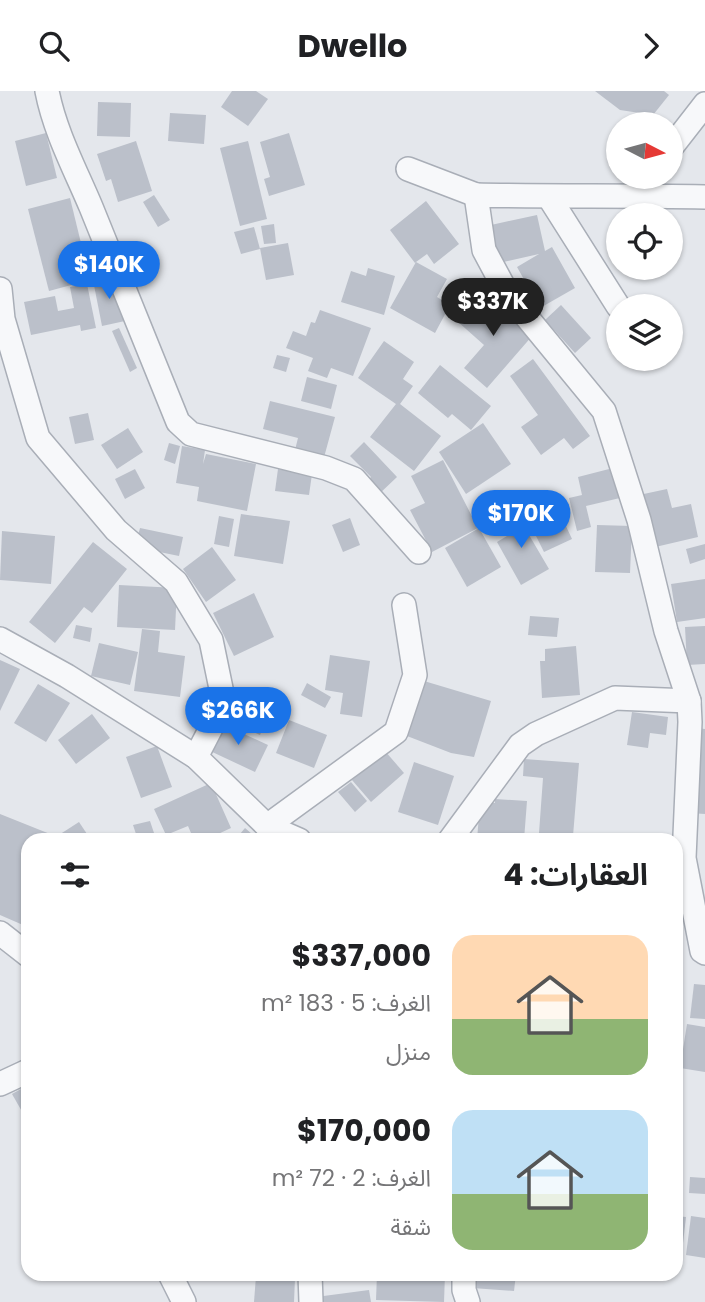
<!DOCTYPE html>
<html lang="ar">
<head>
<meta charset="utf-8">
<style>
	body { margin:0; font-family:Poppins,"Noto Sans Arabic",sans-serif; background:#f2f2f2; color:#202124; direction:rtl; height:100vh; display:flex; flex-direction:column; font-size:26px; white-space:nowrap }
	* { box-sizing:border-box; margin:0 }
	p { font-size:23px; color:#757577 }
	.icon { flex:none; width:38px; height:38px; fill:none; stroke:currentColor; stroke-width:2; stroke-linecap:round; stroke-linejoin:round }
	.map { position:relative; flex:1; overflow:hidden; direction:ltr }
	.sheet { position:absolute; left:21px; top:742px; width:662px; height:448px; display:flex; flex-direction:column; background:#fff; border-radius:21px; box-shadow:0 2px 5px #0004; direction:rtl }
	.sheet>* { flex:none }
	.needle { width:46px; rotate:96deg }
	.fabs { position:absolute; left:606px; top:21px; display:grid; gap:14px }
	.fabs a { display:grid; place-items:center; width:77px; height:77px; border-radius:50%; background:#fff; box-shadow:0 2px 5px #0004; font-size:35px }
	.price { position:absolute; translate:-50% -60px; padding:0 16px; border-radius:24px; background:#1a73e8; color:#fff; font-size:23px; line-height:46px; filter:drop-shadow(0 2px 4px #0008) }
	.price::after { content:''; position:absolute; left:50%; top:42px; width:21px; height:16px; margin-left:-10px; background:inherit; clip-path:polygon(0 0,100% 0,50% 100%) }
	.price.active { background:#222; color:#fff }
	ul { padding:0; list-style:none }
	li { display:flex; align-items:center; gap:21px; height:175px; padding:0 35px }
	li span { display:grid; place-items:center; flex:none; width:196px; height:140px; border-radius:21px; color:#555 }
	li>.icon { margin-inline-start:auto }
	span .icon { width:84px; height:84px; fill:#fffc; stroke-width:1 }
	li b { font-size:30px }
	h2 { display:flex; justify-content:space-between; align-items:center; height:84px; padding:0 35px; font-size:30px }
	header { display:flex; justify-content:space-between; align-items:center; height:91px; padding:0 35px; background:#fff; font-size:32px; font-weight:700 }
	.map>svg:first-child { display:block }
</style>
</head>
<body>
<header><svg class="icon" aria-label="forward" viewBox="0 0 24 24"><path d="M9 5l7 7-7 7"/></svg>Dwello<svg class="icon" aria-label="search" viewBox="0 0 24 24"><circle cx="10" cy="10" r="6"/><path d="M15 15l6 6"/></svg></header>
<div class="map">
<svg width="705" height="1211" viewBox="0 0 705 1211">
	<rect width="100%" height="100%" fill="#e4e7ec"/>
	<g fill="#bbc0ca">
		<polygon points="232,0 256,0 268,8 248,35 221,16"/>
		<polygon points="595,0 664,0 669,4 653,24 620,19"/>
		<polygon points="98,11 131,12 130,46 97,45"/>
		<polygon points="170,22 206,24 204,53 168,50"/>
		<polygon points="46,42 57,87 26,95 15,50"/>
		<polygon points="289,42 305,94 269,105 264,88 270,86 260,51"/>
		<polygon points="136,50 152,100 118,111 111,88 106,90 97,63"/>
		<polygon points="248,50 267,128 240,135 220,57"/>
		<polygon points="154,104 170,129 158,136 143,111"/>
		<polygon points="70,107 90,189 49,200 28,118"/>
		<polygon points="426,110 459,153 434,173 427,163 416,171 447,188 437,206 450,214 435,242 390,217 416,171 415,172 390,139"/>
		<polygon points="537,124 545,160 552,156 575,197 540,217 517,176 539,163 499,172 491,134"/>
		<polygon points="274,133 276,152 264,153 261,135"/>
		<polygon points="254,136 260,158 241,163 234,141"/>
		<polygon points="288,152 294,184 266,189 260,157"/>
		<polygon points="368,177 395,185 384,224 341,211 351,180 366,185"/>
		<polygon points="116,184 125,230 102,235 93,189"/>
		<polygon points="87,193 96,237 81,240 80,234 31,244 24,211 55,205 58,220 74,217 70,196"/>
		<polygon points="483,200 533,244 487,297 464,277 484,254 457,230"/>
		<polygon points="561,214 591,247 575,262 545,229"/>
		<polygon points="320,219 371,237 353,285 331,277 327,287 308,280 313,267 286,257 293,240 306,245 311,231 315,232"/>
		<polygon points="119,237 137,277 130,281 112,240"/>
		<polygon points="384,250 414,271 403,288 413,295 400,313 441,345 414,380 370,346 396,313 358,287"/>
		<polygon points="277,264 290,267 286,281 273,277"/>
		<polygon points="533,268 590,345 573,358 564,347 541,364 521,336 538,324 510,285"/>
		<polygon points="440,274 491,315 471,339 452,323 448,327 418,302"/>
		<polygon points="307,286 337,294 331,318 301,310"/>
		<polygon points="270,310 335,326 323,370 294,363 298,347 263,338"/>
		<polygon points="88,322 94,349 75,353 69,326"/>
		<polygon points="483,332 511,373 466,403 439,361"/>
		<polygon points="128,337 143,361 117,378 101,354"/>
		<polygon points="364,351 397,386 378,404 366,392 371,386 350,365"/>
		<polygon points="169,352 180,355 175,373 164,369"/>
		<polygon points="182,355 205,359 203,373 206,363 256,373 247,420 197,410 199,396 176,392"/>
		<polygon points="443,369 478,437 432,461 410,419 425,412 411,385"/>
		<polygon points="613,377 620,407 586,415 591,436 577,440 569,407 582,404 578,386"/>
		<polygon points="135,378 145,397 125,408 115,388"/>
		<polygon points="278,378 312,383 309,404 275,400"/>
		<polygon points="667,398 672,417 691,413 698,446 651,457 639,404"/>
		<polygon points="551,403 572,448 544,461 522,417"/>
		<polygon points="515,420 549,478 521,494 497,451 507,445 499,430"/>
		<polygon points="241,423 290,430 283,473 234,465"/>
		<polygon points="219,425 234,428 229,456 214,453"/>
		<polygon points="350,427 360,454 343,461 332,434"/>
		<polygon points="597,434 632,435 630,482 595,481"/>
		<polygon points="140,437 183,446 179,465 135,456"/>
		<polygon points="479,437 501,476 467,496 445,457"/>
		<polygon points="2,440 55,445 51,493 0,489"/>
		<polygon points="93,451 127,478 92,522 84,516 55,552 29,531"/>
		<polygon points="705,453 705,468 690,473 686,458"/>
		<polygon points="212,456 236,489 206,511 183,478"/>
		<polygon points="705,488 705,527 677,531 671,493"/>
		<polygon points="119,494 177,497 175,539 117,536"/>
		<polygon points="254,502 274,546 234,565 213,522"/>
		<polygon points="530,525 559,527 557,546 528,544"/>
		<polygon points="76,534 92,537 90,551 73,547"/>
		<polygon points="705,535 705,573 687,574 685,536"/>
		<polygon points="142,538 160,540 158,561 185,565 180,606 134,600"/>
		<polygon points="99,552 138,561 130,594 91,585"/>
		<polygon points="576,555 580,604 542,607 540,570 545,570 545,558"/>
		<polygon points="330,564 370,570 362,626 340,623 343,602 325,599"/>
		<polygon points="0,569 20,578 0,620"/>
		<polygon points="424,590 491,610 474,666 451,662 407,645"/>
		<polygon points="307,592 331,606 325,617 301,604"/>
		<polygon points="38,593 70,612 46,651 14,632"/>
		<polygon points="252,598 276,608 260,644 237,633"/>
		<polygon points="632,621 668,626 666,644 650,642 648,657 627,654"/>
		<polygon points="92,623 110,647 76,673 58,649"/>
		<polygon points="289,629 327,644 314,677 276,662"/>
		<polygon points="220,632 268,654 255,681 208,659"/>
		<polygon points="696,637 705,638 705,723 689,722"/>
		<polygon points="157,655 172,696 141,707 126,666"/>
		<polygon points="385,660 404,682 371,711 352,689"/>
		<polygon points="524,668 579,672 573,745 539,742 543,687 523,685"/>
		<polygon points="414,671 454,685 438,734 398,721"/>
		<polygon points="351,691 367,710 355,721 338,701"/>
		<polygon points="211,692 231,737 205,749 194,749 188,735 166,744 154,718"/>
		<polygon points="495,708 527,710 524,749 477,749 480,711 495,712"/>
		<polygon points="0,723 50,743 48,749 28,749 28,822 23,834 0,824"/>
		<polygon points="150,730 156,748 138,749 133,734"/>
		<polygon points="79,731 91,749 51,749"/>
		<polygon points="245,737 259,749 235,749"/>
		<polygon points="694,893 705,894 705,928 690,927"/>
		<polygon points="687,933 705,936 705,981 680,977"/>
		<polygon points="28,994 28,1031 12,1003"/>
		<polygon points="690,1086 705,1087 705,1103 689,1102"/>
		<polygon points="676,1125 686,1126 682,1161 676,1160"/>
		<polygon points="691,1125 705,1127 705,1167 686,1164"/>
		<polygon points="377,1183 445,1183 444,1211 376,1209"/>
		<polygon points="473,1183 516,1183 514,1200 472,1197"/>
		<polygon points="256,1185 295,1187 294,1211 254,1211"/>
		<polygon points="369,1199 371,1211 317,1211 316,1206"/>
	</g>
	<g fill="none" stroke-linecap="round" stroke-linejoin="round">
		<defs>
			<g id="minor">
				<path d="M47,0C55,41 75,78 91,116C120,188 149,259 178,331L191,343L326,377L354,388L419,461"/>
				<polyline points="670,58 705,13"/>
				<polyline points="408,78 476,104"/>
				<polyline points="549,106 618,215"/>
				<path d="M705,106C629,104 553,106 476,104L484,159L507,202L604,320L639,429L666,540L689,610L690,631L684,767L702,860L705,862"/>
				<polyline points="0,198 3,228 38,347 116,439 176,491 211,549 224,612 196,666"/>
				<polyline points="0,548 67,585 196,666 267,735 299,749"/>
				<polyline points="267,735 396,641 415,584 404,514"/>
				<polyline points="450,749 520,654 536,643 615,607 689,610"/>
				<polyline points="0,842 28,864"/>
				<polyline points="0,993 28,980"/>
				<polyline points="170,1183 184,1211"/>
				<polyline points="310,1183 311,1211"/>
				<polyline points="464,1183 464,1199 468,1211"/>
			</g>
		</defs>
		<use href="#minor" stroke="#a9aeb7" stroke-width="26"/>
		<use href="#minor" stroke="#f7f8fa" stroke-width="23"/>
	</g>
</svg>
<div class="fabs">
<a><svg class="needle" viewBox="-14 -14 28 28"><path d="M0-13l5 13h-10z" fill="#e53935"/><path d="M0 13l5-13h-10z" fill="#757577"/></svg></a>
<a><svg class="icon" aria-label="locate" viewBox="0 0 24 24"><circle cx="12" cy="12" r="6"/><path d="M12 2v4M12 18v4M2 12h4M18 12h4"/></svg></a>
<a><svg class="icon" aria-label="layers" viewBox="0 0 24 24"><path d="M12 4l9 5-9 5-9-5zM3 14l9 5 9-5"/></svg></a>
</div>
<b class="price" style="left:109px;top:210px">$140K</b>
<b class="price active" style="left:493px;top:247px">$337K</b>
<b class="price" style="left:521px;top:459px">$170K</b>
<b class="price" style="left:238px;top:656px">$266K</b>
<section class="sheet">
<h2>العقارات: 4<svg class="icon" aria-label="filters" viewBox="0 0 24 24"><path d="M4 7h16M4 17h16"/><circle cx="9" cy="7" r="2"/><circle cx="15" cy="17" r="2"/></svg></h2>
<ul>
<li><span style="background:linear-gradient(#ffd9b3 60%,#8fb573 0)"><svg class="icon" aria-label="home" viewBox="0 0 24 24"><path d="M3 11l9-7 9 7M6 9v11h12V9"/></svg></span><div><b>$337,000</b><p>الغرف: 5 · 183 m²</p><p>منزل</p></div></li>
<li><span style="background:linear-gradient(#bfe0f5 60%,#8fb573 0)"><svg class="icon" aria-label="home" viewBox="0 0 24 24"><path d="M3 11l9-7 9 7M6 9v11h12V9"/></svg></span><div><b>$170,000</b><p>الغرف: 2 · 72 m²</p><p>شقة</p></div></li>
</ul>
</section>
</div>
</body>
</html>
